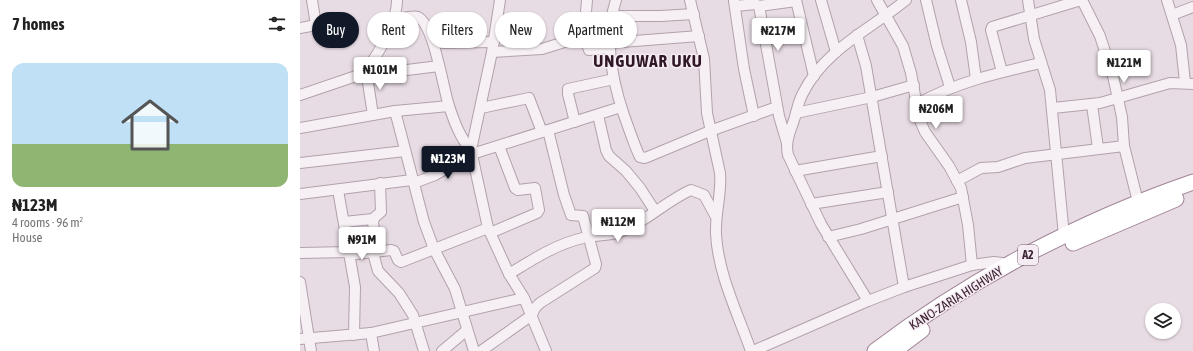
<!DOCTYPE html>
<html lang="en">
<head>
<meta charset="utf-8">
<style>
	body { margin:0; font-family:"Asap Condensed",sans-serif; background:#f2f2f2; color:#222; height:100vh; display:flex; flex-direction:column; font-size:15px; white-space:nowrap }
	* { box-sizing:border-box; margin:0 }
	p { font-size:13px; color:#767676 }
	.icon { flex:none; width:22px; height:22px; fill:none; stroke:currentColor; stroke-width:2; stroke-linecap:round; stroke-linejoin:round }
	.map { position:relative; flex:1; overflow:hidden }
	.details { display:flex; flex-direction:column; background:#fff; width:300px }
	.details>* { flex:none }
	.banner { position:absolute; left:12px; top:12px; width:380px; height:36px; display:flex; gap:8px }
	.fabs { position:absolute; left:845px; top:303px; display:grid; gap:8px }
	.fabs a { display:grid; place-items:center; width:36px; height:36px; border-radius:50%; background:#fff; box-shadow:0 1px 3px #0004; font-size:20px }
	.price { position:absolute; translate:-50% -34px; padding:0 9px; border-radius:4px; background:#fff; color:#222; font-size:13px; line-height:26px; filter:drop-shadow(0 1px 2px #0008) }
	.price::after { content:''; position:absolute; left:50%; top:24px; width:12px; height:9px; margin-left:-6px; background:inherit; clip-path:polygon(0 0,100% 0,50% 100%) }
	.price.active { background:#111827; color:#fff }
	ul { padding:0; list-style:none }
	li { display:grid; align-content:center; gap:8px; height:212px; padding:0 12px }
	li span { display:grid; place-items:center; height:124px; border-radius:12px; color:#555 }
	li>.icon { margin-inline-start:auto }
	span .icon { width:72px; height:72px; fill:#fffc; stroke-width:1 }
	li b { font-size:17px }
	h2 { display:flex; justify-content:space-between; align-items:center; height:48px; padding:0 12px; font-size:17px }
	.pill { padding:0 14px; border-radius:18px; background:#fff; box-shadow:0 1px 3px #0004; font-size:14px; line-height:36px }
	.pill.active { background:#111827; color:#fff }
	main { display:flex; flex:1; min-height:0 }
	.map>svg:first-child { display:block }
</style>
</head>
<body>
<main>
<section class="details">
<h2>7 homes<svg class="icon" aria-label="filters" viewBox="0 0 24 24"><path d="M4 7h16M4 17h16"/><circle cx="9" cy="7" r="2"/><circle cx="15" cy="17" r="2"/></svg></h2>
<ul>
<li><span style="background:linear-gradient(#bfe0f5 65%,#8fb573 0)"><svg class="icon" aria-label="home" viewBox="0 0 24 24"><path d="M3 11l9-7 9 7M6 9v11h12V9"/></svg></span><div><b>₦123M</b><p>4 rooms · 96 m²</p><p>House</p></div></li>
</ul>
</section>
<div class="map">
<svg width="893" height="351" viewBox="0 0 893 351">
	<rect width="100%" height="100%" fill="#e8dce4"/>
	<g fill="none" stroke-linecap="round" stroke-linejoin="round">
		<defs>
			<g id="minor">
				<polyline points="200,0 192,52 171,150 188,228 209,274 224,298 246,351"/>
				<path d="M316,0C302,43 314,90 330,132C333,140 336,149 340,157L345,158L410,131L477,107"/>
				<path d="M390,0L404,59L407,113L420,173C422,193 415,213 416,234C418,274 438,314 451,351"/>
				<polyline points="496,0 514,76"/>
				<polyline points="521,0 536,52"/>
				<polyline points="577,0 603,46 611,73 619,118 625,132 649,166 661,188 668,225 672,265"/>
				<polyline points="626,0 637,46 650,87"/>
				<polyline points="661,0 671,42 676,79"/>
				<polyline points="728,0 734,39 750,90 764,236"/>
				<polyline points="782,0 800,36 813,76 822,117 824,146 838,202"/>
				<polyline points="867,0 881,45 885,82"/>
				<polyline points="434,1 444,69 454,116"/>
				<polyline points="436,6 455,4 459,6 479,116 487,143"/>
				<polyline points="459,6 496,1"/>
				<polyline points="872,15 893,7"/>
				<polyline points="311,16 361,16 394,14"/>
				<path d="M93,20C100,19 112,15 118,17C134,25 143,88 149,106C154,121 160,138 171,150"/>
				<polyline points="0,28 16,25 12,0"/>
				<polyline points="557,35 566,66 604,287"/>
				<polyline points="284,36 289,50 310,48"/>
				<polyline points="134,43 194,42"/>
				<polyline points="309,43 399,36"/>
				<polyline points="192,52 242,49 284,36 287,0"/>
				<polyline points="66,70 73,115"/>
				<polyline points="702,72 691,30 692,27 781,0"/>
				<polyline points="67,75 139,66"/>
				<path d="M0,95L59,75C76,63 97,21 97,0"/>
				<path d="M617,104C657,82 697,73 741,63"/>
				<polyline points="792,105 798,148"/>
				<polyline points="181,108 229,98 242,132"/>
				<polyline points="753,108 800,103 870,83 893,84"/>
				<polyline points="95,111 124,222 134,249 155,289 174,351"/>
				<polyline points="496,113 572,97 614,85"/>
				<polyline points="298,115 306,150 309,156 326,171 340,188 355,211"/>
				<polyline points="275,122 268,94 268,89 314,79"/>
				<polyline points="0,128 95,111 149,106"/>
				<polyline points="0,163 105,151"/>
				<polyline points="495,171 582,156"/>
				<polyline points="657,181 681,168 698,167 725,158 824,146"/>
				<polyline points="114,183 135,175 172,154 321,107"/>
				<polyline points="38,190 55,287 54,335"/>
				<polyline points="0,194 112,180"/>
				<polyline points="511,204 588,192"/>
				<polyline points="44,222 73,219"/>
				<polyline points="190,233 237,213 239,210 235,188 218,190 215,188 199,146"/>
				<polyline points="528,237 561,229 663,197"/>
				<polyline points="76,252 73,221 75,217 81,212 80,183"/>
				<polyline points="0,253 50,252 56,254 91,250 94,251 98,260 101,262 188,228"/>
				<polyline points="73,253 78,271 99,293 113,315 124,351"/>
				<path d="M209,274C232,260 256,244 283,238C295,235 308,236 320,232C346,222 366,201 391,190L404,195L416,217"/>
				<polyline points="0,282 11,351"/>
				<path d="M568,301L521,224L488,155C485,142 490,132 494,120C497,111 498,102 503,93C524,50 571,29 606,0"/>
				<polyline points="71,333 74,351"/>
				<polyline points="0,339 71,333 224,298"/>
				<polyline points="142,351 167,330"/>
				<polyline points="181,351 232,315 235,308 240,303 295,268 296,264 283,216 271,215 264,195 248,130"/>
				<polyline points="453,351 568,301 604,287 672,265 694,262 710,264"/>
			</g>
			<g id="highway">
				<polyline points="773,243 876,199"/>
				<path d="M575,351C670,279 780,221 893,182"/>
				<polyline points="594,351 622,330"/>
			</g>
		</defs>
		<use href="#minor" stroke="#b2a1ac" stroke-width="12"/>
		<use href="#highway" stroke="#a08397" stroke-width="17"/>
		<use href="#minor" stroke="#f6eff4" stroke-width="10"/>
		<use href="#highway" stroke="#fff" stroke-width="15"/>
	</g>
	<g text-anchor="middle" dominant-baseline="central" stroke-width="3" stroke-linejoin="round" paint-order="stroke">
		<rect fill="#f5ecf3" stroke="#76616f" stroke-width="1" x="718" y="245" width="20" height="20" rx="3"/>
		<g font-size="12" font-weight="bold" fill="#3f2536">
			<text x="728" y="255">A2</text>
		</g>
		<g font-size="13" fill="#3f2536" stroke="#f5ecf3">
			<text transform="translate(656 298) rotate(-32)">KANO-ZARIA HIGHWAY</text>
		</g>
		<g font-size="17" font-weight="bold" letter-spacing="1" fill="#301727" stroke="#f5ecf3">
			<text x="348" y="61">UNGUWAR UKU</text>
		</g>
	</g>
</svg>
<div class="fabs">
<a><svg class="icon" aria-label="layers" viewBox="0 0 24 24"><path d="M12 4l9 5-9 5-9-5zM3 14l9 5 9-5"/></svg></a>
</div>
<b class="price" style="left:478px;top:52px">₦217M</b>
<b class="price" style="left:824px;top:84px">₦121M</b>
<b class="price" style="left:80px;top:91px">₦101M</b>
<b class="price" style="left:636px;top:130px">₦206M</b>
<b class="price active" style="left:148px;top:180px">₦123M</b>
<b class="price" style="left:318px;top:243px">₦112M</b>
<b class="price" style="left:62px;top:261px">₦91M</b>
<div class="banner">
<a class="pill active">Buy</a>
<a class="pill">Rent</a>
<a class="pill">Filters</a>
<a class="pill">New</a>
<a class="pill">Apartment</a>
</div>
</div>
</main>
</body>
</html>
